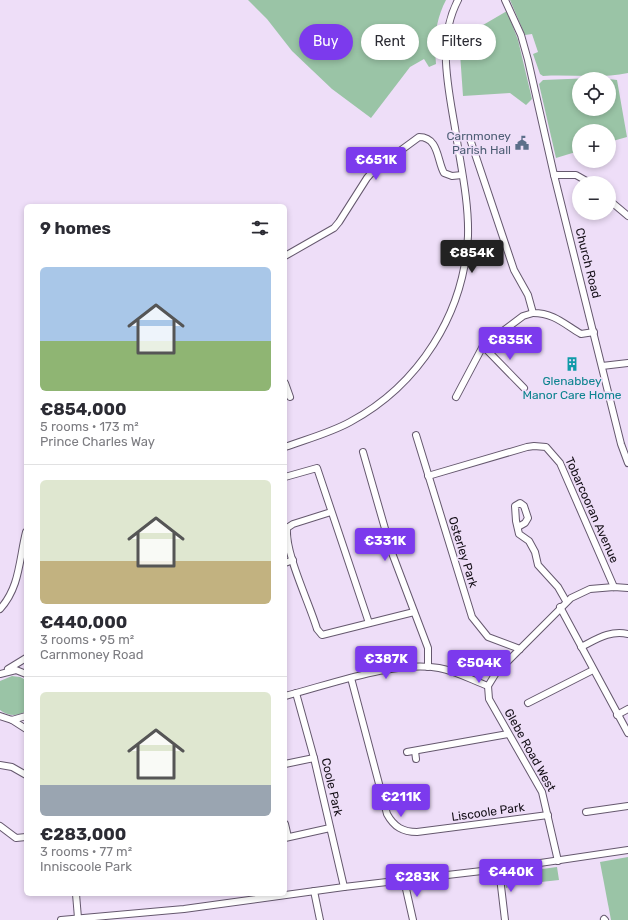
<!DOCTYPE html>
<html lang="en">
<head>
<meta charset="utf-8">
<style>
	body { margin:0; font-family:Rubik,sans-serif; background:#f7f7f7; color:#2b2b33; height:100vh; display:flex; flex-direction:column; font-size:15px; white-space:nowrap }
	* { box-sizing:border-box; margin:0 }
	p { font-size:13px; color:#7c7c81 }
	.icon { flex:none; width:22px; height:22px; fill:none; stroke:currentColor; stroke-width:2; stroke-linecap:round; stroke-linejoin:round }
	.map { position:relative; flex:1; overflow:hidden }
	.side { position:absolute; left:24px; top:204px; width:263px; height:692px; display:flex; flex-direction:column; background:#fff; border-radius:6px; box-shadow:0 2px 6px #0003 }
	.side>* { flex:none }
	.guide { position:absolute; left:299px; top:24px; width:269px; height:36px; display:flex; gap:8px }
	.fabs { position:absolute; left:572px; top:72px; display:grid; gap:8px }
	.fabs a { display:grid; place-items:center; width:44px; height:44px; border-radius:50%; background:#fff; box-shadow:0 2px 6px #0003; font-size:20px }
	.price { position:absolute; translate:-50% -34px; padding:0 9px; border-radius:4px; background:#7c3aed; color:#fff; font-size:13px; line-height:26px; filter:drop-shadow(0 1px 2px #0008) }
	.price::after { content:''; position:absolute; left:50%; top:24px; width:12px; height:9px; margin-left:-6px; background:inherit; clip-path:polygon(0 0,100% 0,50% 100%) }
	.price.selected { background:#222; color:#fff }
	ul { padding:0; list-style:none }
	li { display:grid; align-content:center; gap:8px; height:212px; padding:0 16px }
	li+li { border-top:1px solid #e1e1e2 }
	li span { display:grid; place-items:center; height:124px; border-radius:6px; color:#555 }
	li>.icon { margin-inline-start:auto }
	span .icon { width:72px; height:72px; fill:#fffc; stroke-width:1 }
	li b { font-size:17px }
	h2 { display:flex; justify-content:space-between; align-items:center; height:48px; padding:0 16px; font-size:17px }
	.pill { padding:0 14px; border-radius:18px; background:#fff; box-shadow:0 2px 6px #0003; font-size:14px; line-height:36px }
	.pill.selected { background:#7c3aed; color:#fff }
	.map>svg:first-child { display:block }
</style>
</head>
<body>
<div class="map">
<svg width="628" height="920" viewBox="0 0 628 920">
	<rect width="100%" height="100%" fill="#eedef8"/>
	<g fill="#9ac4a6">
		<path d="M248,0H446C435,21 434,41 436,64L429,67L424,59L410,67L371,118L332,89L292,51L267,19Z"/>
		<path d="M510,0H628V73C600,79 571,74 543,76L540,74L533,54L538,52L532,34L525,35Z"/>
		<polygon points="507,11 518,40 532,99 526,105 510,93 463,96 459,39"/>
		<polygon points="593,78 607,79 579,79 579,109 609,109 609,79 617,80 627,137 609,142 609,131 579,131 579,151 556,158 539,84 543,80"/>
		<path d="M12,676L20,677L26,680V711C17,717 8,716 0,710V681Z"/>
		<polygon points="628,857 628,920 611,920 600,862"/>
		<polygon points="557,867 559,880 541,882 539,873 508,877 509,887 506,888 504,874"/>
	</g>
	<g fill="none" stroke-linecap="round" stroke-linejoin="round">
		<defs>
			<g id="minor">
				<polyline points="505,0 521,35 528,60 554,175 621,444 628,463"/>
				<path d="M470,139L514,270L528,295L533,313C554,313 564,324 581,334L594,332"/>
				<polyline points="554,175 576,175 590,183"/>
				<polyline points="609,200 628,216"/>
				<path d="M285,256L334,228L339,222L367,178L374,170L419,137C439,137 437,161 444,173L452,176L462,175"/>
				<polyline points="483,346 524,388"/>
				<polyline points="602,366 628,363"/>
				<polyline points="285,383 290,397"/>
				<polyline points="456,397 483,346 523,316 533,313"/>
				<polyline points="416,435 472,617 488,637 520,649"/>
				<path d="M285,447C307,439 330,433 350,422C419,385 464,314 468,236C469,200 460,163 455,128C448,86 437,40 458,0"/>
				<polyline points="363,452 392,553 428,648 428,667"/>
				<polyline points="428,476 527,447 534,446 546,447 560,463 614,587"/>
				<polyline points="285,477 317,468 369,623"/>
				<path d="M331,512L293,524L287,528C285,554 309,602 317,629L322,635L414,612"/>
				<polyline points="518,527 525,523 528,518 524,506 520,503 515,506 516,521 519,534 529,541 535,552 538,565 558,587 566,601"/>
				<polyline points="285,563 293,560"/>
				<polyline points="560,607 628,733"/>
				<path d="M0,609C20,587 19,560 26,532"/>
				<path d="M581,647C597,639 610,630 628,634"/>
				<polyline points="8,669 26,658"/>
				<polyline points="0,674 16,670 26,674"/>
				<path d="M351,678L387,814C394,827 403,832 417,832L548,815"/>
				<polyline points="296,693 314,758 344,887"/>
				<path d="M285,696C329,685 394,660 439,668C456,671 472,680 488,686"/>
				<polyline points="528,703 593,670"/>
				<polyline points="617,715 628,709"/>
				<polyline points="0,716 12,720 26,716"/>
				<polyline points="12,720 26,729"/>
				<polyline points="415,751 416,759"/>
				<polyline points="407,752 508,734"/>
				<polyline points="285,764 314,758"/>
				<polyline points="0,765 12,767 26,775"/>
				<polyline points="586,812 628,806"/>
				<polyline points="285,824 288,837"/>
				<polyline points="0,826 16,838 26,837"/>
				<polyline points="285,838 330,828"/>
				<polyline points="558,861 542,792 489,699 488,686 496,673 571,598 590,589 614,587 628,588"/>
				<polyline points="499,869 505,920"/>
				<polyline points="404,880 413,920"/>
				<polyline points="314,891 320,920"/>
				<polyline points="76,894 78,918"/>
				<polyline points="604,919 605,920"/>
				<polyline points="61,920 184,909 344,887 499,869 628,850"/>
			</g>
		</defs>
		<use href="#minor" stroke="#65586e" stroke-width="8"/>
		<use href="#minor" stroke="#fff" stroke-width="6"/>
	</g>
	<defs>
		<symbol id="civic-bare" viewBox="-9 -9 18 18"><path d="M-.6-6.5H3V-4.5H.6V-3L4-1V1h2V6H-6V1h2V-1L-.6-3ZM-1.2 2.5V6h2.4V2.5Z" fill="#5c6f8a" stroke="#eedef8" stroke-width="2.5" paint-order="stroke"/></symbol>
		<symbol id="building-bare" viewBox="-9 -9 18 18"><path d="M-4-6H4V6H1V3H-1V6H-4ZM-2.5-4.3h1.7v1.8h-1.7ZM.8-4.3h1.7v1.8H.8ZM-2.5-1h1.7V.8h-1.7ZM.8-1h1.7V.8H.8Z" fill="#0f9aa8" stroke="#eedef8" stroke-width="2.5" paint-order="stroke"/></symbol>
	</defs>
	<g fill-rule="evenodd">
		<use href="#civic-bare" x="512" y="133" width="20" height="20"/>
		<use href="#building-bare" x="562" y="354" width="20" height="20"/>
	</g>
	<g text-anchor="middle" dominant-baseline="central" stroke-width="3.5" stroke-linejoin="round" paint-order="stroke">
		<g font-size="12" fill="#4e5e75" stroke="#eedef8" text-anchor="end">
			<text x="511" y="136">Carnmoney<tspan x="511" dy="14">Parish Hall</tspan></text>
		</g>
		<g font-size="12" fill="#130e16" stroke="#eedef8">
			<text transform="translate(588 263) rotate(76)">Church Road</text>
			<text transform="translate(592 510) rotate(66)">Tobarcooran Avenue</text>
			<text transform="translate(463 552) rotate(73)">Osterley Park</text>
			<text transform="translate(530 750) rotate(61)">Glebe Road West</text>
			<text transform="translate(332 787) rotate(77)">Coole Park</text>
			<text transform="translate(488 812) rotate(-8)">Liscoole Park</text>
		</g>
		<g font-size="12" fill="#0d838f" stroke="#eedef8">
			<text x="572" y="381">Glenabbey<tspan x="572" dy="14">Manor Care Home</tspan></text>
		</g>
	</g>
</svg>
<div class="fabs">
<a><svg class="icon" aria-label="locate" viewBox="0 0 24 24"><circle cx="12" cy="12" r="6"/><path d="M12 2v4M12 18v4M2 12h4M18 12h4"/></svg></a>
<a>+</a>
<a>−</a>
</div>
<b class="price" style="left:376px;top:181px">€651K</b>
<b class="price selected" style="left:472px;top:274px">€854K</b>
<b class="price" style="left:510px;top:361px">€835K</b>
<b class="price" style="left:385px;top:562px">€331K</b>
<b class="price" style="left:386px;top:680px">€387K</b>
<b class="price" style="left:479px;top:684px">€504K</b>
<b class="price" style="left:401px;top:818px">€211K</b>
<b class="price" style="left:511px;top:893px">€440K</b>
<b class="price" style="left:417px;top:898px">€283K</b>
<div class="guide">
<a class="pill selected">Buy</a>
<a class="pill">Rent</a>
<a class="pill">Filters</a>
</div>
<section class="side">
<h2>9 homes<svg class="icon" aria-label="filters" viewBox="0 0 24 24"><path d="M4 7h16M4 17h16"/><circle cx="9" cy="7" r="2"/><circle cx="15" cy="17" r="2"/></svg></h2>
<ul>
<li><span style="background:linear-gradient(#a9c7e8 60%,#8fb573 0)"><svg class="icon" aria-label="home" viewBox="0 0 24 24"><path d="M3 11l9-7 9 7M6 9v11h12V9"/></svg></span><div><b>€854,000</b><p>5 rooms · 173 m²</p><p>Prince Charles Way</p></div></li>
<li><span style="background:linear-gradient(#dfe7d0 65%,#c2b280 0)"><svg class="icon" aria-label="home" viewBox="0 0 24 24"><path d="M3 11l9-7 9 7M6 9v11h12V9"/></svg></span><div><b>€440,000</b><p>3 rooms · 95 m²</p><p>Carnmoney Road</p></div></li>
<li><span style="background:linear-gradient(#dfe7d0 75%,#9aa5b1 0)"><svg class="icon" aria-label="home" viewBox="0 0 24 24"><path d="M3 11l9-7 9 7M6 9v11h12V9"/></svg></span><div><b>€283,000</b><p>3 rooms · 77 m²</p><p>Inniscoole Park</p></div></li>
</ul>
</section>
</div>
</body>
</html>
